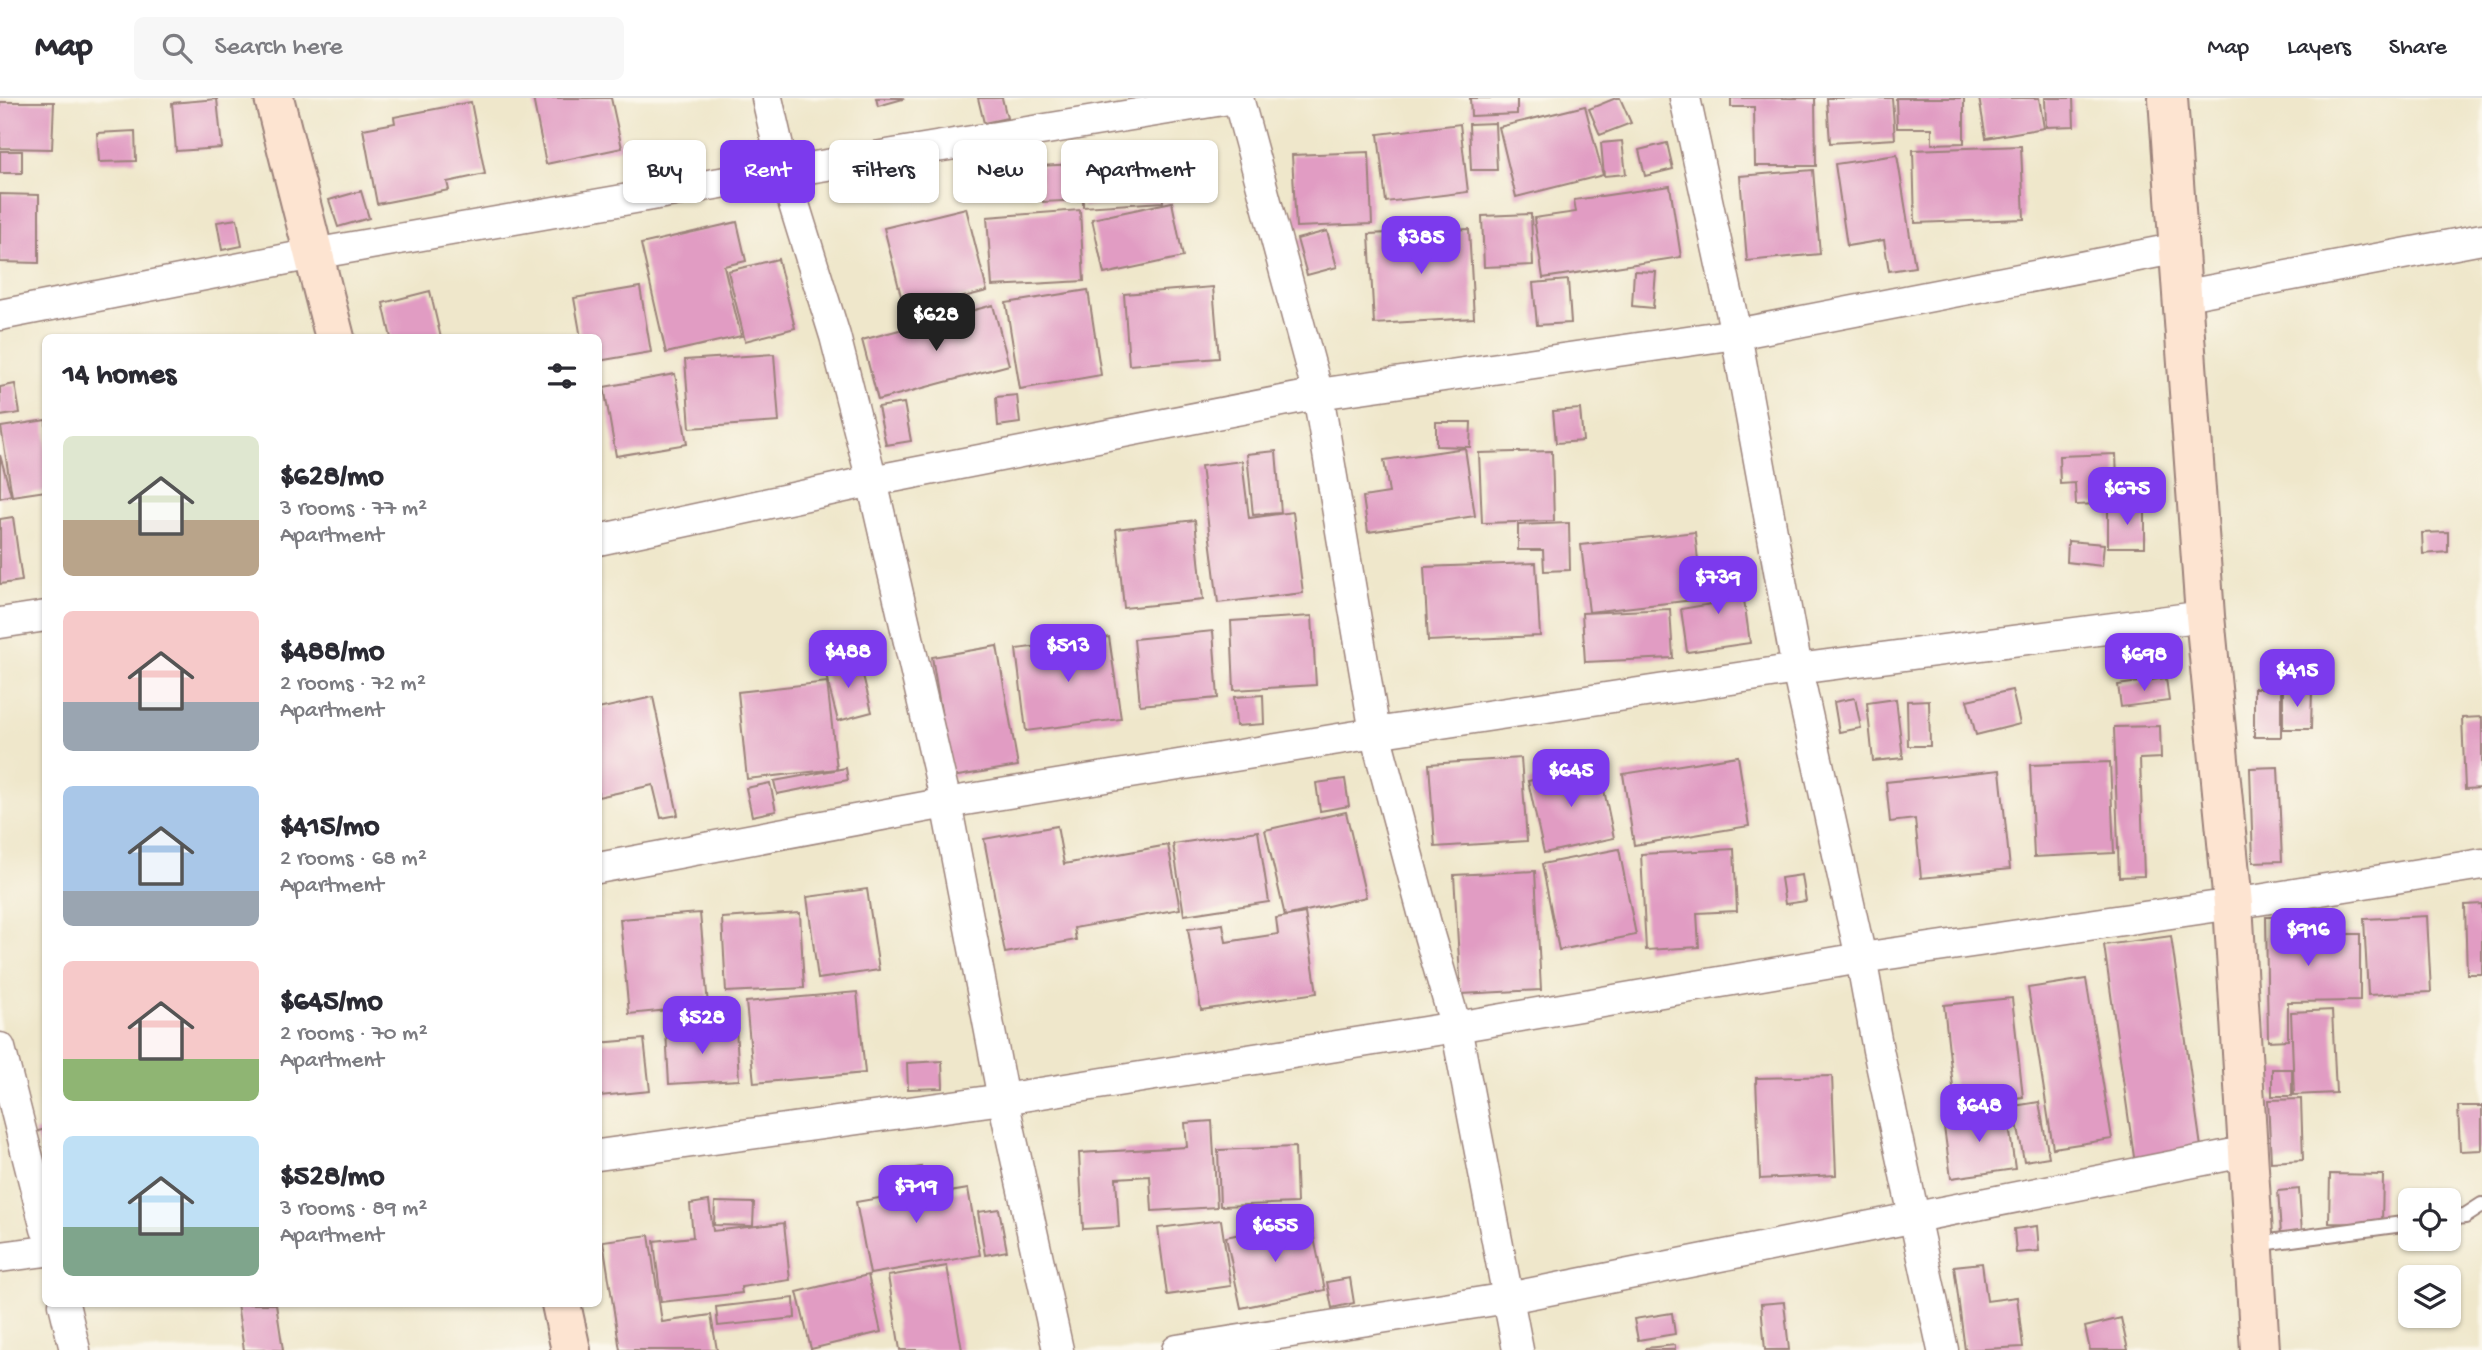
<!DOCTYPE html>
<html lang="en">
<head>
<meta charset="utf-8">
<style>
	body { margin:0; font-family:"Gochi Hand",sans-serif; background:#f7f7f7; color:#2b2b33; height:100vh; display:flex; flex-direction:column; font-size:26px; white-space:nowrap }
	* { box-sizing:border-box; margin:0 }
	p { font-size:23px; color:#7c7c81 }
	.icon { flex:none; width:38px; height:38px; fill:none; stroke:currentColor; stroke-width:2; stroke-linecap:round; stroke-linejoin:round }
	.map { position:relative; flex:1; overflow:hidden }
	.panel { position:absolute; left:42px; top:236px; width:560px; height:973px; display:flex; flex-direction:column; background:#fff; border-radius:10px; box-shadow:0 2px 5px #0004 }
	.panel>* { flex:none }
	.banner { position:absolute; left:623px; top:42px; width:665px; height:63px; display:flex; gap:14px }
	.buttons { position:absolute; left:2398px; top:1090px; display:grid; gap:14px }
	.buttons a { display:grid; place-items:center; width:63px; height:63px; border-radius:10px; background:#fff; box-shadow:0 2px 5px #0004; font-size:35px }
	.price { position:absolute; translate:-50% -60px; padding:0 16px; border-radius:14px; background:#7c3aed; color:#fff; font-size:23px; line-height:46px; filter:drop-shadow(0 2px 4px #0008) }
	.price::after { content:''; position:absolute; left:50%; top:42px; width:21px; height:16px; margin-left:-10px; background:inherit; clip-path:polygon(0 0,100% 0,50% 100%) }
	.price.current { background:#222; color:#fff }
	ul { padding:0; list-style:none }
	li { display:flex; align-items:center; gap:21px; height:175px; padding:0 21px }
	li span { display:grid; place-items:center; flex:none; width:196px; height:140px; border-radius:10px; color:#555 }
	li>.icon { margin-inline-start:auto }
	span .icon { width:84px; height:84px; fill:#fffc; stroke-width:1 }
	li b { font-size:30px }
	h2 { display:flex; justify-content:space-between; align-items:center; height:84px; padding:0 21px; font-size:30px }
	.chip { padding:0 24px; border-radius:10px; background:#fff; box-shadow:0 2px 5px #0004; font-size:24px; line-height:63px }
	.chip.current { background:#7c3aed; color:#fff }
	header { display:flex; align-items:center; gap:42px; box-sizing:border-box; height:98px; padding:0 35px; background:#fff; border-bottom:2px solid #e1e1e2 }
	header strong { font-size:33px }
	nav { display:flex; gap:38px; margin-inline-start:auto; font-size:24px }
	.search { width:490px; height:63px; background:#f7f7f7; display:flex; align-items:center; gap:18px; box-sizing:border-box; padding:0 24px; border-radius:10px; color:#7c7c81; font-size:26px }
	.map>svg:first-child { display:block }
</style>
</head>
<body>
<header>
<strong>Map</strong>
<div class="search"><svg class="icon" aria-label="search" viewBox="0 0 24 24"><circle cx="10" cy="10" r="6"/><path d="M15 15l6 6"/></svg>Search here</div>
<nav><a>Map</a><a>Layers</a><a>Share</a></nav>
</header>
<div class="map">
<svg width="2482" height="1252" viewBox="0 0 2482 1252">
	<rect width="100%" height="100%" fill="#fbf7ec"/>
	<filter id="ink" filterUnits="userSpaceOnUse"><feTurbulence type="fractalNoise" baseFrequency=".0143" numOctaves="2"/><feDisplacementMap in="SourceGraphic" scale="14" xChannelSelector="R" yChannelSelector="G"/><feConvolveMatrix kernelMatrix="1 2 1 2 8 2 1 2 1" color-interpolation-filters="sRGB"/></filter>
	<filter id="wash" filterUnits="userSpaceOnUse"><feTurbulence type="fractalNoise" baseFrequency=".00686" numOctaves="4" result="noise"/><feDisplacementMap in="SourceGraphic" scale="28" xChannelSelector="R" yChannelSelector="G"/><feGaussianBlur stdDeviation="1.57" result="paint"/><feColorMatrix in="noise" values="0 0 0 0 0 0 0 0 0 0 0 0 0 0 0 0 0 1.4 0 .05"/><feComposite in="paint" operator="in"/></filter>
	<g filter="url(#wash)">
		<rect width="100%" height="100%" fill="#efe7cb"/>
		<g id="blocks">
			<g fill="#e19cc3">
				<polygon points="533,0 611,0 622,50 546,66"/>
				<polygon points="876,0 902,0 903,1 878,8"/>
				<polygon points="978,0 1002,0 1007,20 984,25"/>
				<polygon points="1470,0 1517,0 1517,16 1471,18"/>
				<polygon points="1616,0 1620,0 1631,25 1600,37 1589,11"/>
				<polygon points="1731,0 1815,0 1816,68 1755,68 1754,9 1731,9"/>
				<polygon points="1827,0 1892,0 1895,41 1830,45"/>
				<polygon points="1896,0 1964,0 1964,45 1932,46 1932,30 1897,30"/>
				<polygon points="1979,0 2039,0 2044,30 1986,40"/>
				<polygon points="2045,0 2073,0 2074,28 2046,29"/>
				<polygon points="217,1 222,50 176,53 172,5"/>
				<polygon points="0,4 54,4 52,51 0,50"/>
				<polygon points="471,4 485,76 447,84 449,92 377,106 363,31 395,25 394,19"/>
				<polygon points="1585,8 1603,77 1516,99 1499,29"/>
				<polygon points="1495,25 1497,72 1471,72 1469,26"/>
				<polygon points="1460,26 1468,94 1386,104 1378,36"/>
				<polygon points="135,33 136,63 99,64 97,35"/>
				<polygon points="1622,43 1626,76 1604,78 1601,45"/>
				<polygon points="1667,45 1673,71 1645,78 1639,52"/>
				<polygon points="2021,48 2024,121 1915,125 1913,52"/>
				<rect x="0" y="53" width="22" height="22"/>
				<polygon points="1369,54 1372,126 1296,129 1292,57"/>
				<polygon points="1897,57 1915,169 1889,173 1884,142 1847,148 1835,66"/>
				<polygon points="1161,61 1163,104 1083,109 1083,102 1043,104 1040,68"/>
				<polygon points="1813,72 1820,156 1747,163 1740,78"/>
				<polygon points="1670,88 1681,159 1543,180 1534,120 1576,114 1574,102"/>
				<polygon points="361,93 369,120 338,129 329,102"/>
				<polygon points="0,96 39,97 39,165 0,164"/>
				<polygon points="1172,104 1183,159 1104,176 1092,121"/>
				<polygon points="966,110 987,193 905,214 884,130"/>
				<polygon points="1080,112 1084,183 992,188 987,119"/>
				<polygon points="1531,116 1533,167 1484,169 1482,118"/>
				<polygon points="237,121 242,148 222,152 217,124"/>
				<polygon points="737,124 746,163 724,168 741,238 666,255 641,146"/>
				<polygon points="1469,131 1474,220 1374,226 1369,136"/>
				<polygon points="1327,133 1337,169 1307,177 1297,141"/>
				<polygon points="778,161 795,230 745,243 728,173"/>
				<polygon points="1634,173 1656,174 1653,210 1632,208"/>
				<polygon points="1568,182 1571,225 1537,227 1533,185"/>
				<polygon points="640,189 651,254 598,263 598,240 581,240 574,200"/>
				<polygon points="1213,189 1219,260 1129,267 1124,196"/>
				<polygon points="1088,192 1101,277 1020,291 1006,205"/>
				<polygon points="430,193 441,240 391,240 383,205"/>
				<polygon points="993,207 1009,267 878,302 862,242"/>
				<polygon points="774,256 779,324 690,330 685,262"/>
				<polygon points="675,276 687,346 616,358 604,289"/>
				<polygon points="15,286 20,315 0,318 0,289"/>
				<polygon points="1017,297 1020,325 998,328 996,299"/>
				<polygon points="904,305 911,343 886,347 878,309"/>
				<polygon points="1580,311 1583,343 1556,345 1553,313"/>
				<polygon points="46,322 46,393 12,398 1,329"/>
				<polygon points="1436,324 1471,324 1470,349 1436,348"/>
				<polygon points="1465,350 1475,418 1368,434 1363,399 1389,395 1384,362"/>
				<polygon points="1276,353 1281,415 1253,417 1247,356"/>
				<polygon points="1552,353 1554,423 1482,425 1479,355"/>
				<polygon points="2116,356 2118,405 2076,407 2075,385 2060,386 2059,358"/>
				<polygon points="0,357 11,397 0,400"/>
				<polygon points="1242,363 1249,420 1293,414 1303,495 1218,505 1201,368"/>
				<rect x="2108" y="410" width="37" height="39"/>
				<polygon points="13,419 22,483 0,486 0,421"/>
				<polygon points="1195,422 1203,502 1124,510 1116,431"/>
				<polygon points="1569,425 1570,472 1544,473 1543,452 1518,452 1518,427"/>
				<polygon points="1695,434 1702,501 1589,514 1581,447"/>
				<polygon points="2448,434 2448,454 2423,456 2422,435"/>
				<polygon points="2068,443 2104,446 2102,468 2067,464"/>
				<polygon points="1536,465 1540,538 1428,543 1424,469"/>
				<polygon points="1740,473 1750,545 1687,554 1681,511 1712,506 1707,477"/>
				<polygon points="1670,511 1673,560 1585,564 1582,515"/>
				<polygon points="1312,518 1316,587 1234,592 1231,523"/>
				<polygon points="1213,533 1218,600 1140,607 1134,541"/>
				<polygon points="1109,539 1121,621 1026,633 1016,551"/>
				<polygon points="997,548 1018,668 952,679 932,559"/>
				<polygon points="2161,553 2162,579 2124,579 2123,555"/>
				<polygon points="859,561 872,614 838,623 824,570"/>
				<polygon points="2166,580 2169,603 2121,609 2118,587"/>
				<polygon points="827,584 837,671 747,681 738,594"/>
				<rect x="2254" y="590" width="27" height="49"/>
				<polygon points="2283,591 2312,591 2311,631 2283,631"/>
				<polygon points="2012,592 2020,626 1976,637 1967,602"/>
				<polygon points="1263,597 1264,626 1236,628 1234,599"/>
				<polygon points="653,599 678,717 661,720 653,687 598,699 598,611"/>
				<polygon points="1855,600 1861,630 1839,634 1834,604"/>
				<polygon points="1896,601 1903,660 1873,663 1867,605"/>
				<polygon points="1929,602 1930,648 1908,648 1907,603"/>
				<polygon points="2482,619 2482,690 2465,691 2462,620"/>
				<polygon points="2160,628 2161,660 2140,661 2144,778 2119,779 2114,629"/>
				<polygon points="1738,658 1749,728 1634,747 1623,676"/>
				<polygon points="1521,660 1527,743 1435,749 1429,666"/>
				<polygon points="2110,664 2114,755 2034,759 2030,667"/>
				<polygon points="1599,668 1614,740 1544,755 1528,683"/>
				<polygon points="2278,669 2282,763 2253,764 2250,670"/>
				<polygon points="846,670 848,682 777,696 774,683"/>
				<polygon points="2000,672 2010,771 1921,780 1915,721 1890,724 1886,684"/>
				<polygon points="1345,681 1349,708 1320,713 1316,685"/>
				<polygon points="770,685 776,713 752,718 746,690"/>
				<polygon points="1346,714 1366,799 1285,818 1265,732"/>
				<polygon points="1057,728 1064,766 1168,747 1180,811 1074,830 1076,842 1005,855 984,741"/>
				<polygon points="1258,733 1269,804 1184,817 1173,746"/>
				<polygon points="1619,751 1636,837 1559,852 1542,766"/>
				<polygon points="1734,751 1737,813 1697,815 1699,849 1646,852 1641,756"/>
				<polygon points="1535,773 1541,892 1461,896 1454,777"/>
				<polygon points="1802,777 1806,803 1785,806 1781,780"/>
				<polygon points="867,791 879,872 818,881 807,799"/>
				<polygon points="2482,806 2482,876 2467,876 2465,807"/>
				<polygon points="700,815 708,908 629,916 620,821"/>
				<polygon points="800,815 804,890 726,894 722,820"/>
				<polygon points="1305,815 1317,895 1201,912 1188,831 1223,826 1226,844 1278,836 1276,820"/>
				<polygon points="2323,818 2323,836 2360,836 2360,903 2288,904 2288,942 2268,943 2266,819"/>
				<polygon points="2427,818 2431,894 2368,897 2364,821"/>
				<polygon points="2171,838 2202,1056 2135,1066 2104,847"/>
				<polygon points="2086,881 2112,1041 2053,1050 2028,890"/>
				<polygon points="857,894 865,975 754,985 746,904"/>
				<polygon points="2012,900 2023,999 1955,1007 1944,907"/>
				<polygon points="2332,912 2336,995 2294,997 2291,914"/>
				<polygon points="736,929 739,982 669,986 666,933"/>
				<polygon points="644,941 650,993 600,998 598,945"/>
				<polygon points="942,963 943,990 908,991 907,965"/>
				<rect x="2272" y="971" width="20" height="27"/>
				<polygon points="1832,978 1836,1077 1760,1081 1756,980"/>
				<polygon points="2301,1001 2303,1062 2271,1064 2268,1002"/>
				<polygon points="2039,1004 2049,1059 2024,1063 2014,1008"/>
				<polygon points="2458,1008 2482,1008 2482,1052 2460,1053"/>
				<polygon points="2007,1012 2015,1071 1951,1080 1943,1022"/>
				<polygon points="1212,1023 1217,1109 1152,1113 1150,1078 1116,1080 1119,1129 1083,1131 1079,1055 1187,1049 1185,1025"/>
				<polygon points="46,1031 46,1069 34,1034"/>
				<polygon points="1295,1049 1297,1105 1220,1108 1218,1052"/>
				<polygon points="921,1069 926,1098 968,1091 980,1157 870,1176 856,1104 891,1098 886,1075"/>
				<polygon points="2330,1076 2383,1077 2382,1126 2329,1125"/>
				<polygon points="2299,1091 2302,1135 2281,1136 2278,1093"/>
				<polygon points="709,1103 713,1133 784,1125 790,1182 741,1189 742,1195 661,1204 654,1143 693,1139 690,1106"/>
				<polygon points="715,1104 754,1105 753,1128 714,1127"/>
				<polygon points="999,1111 1007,1153 985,1157 978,1114"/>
				<polygon points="1310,1121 1325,1192 1241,1210 1226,1139"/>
				<polygon points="1221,1122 1231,1188 1167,1197 1158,1130"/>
				<polygon points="2037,1128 2039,1153 2016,1155 2014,1131"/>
				<polygon points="649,1137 662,1224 711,1217 717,1252 620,1252 603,1143"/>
				<polygon points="1982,1165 1987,1203 2017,1199 2023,1249 1965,1252 1954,1168"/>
				<polygon points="947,1168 962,1252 900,1252 888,1178"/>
				<polygon points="868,1177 881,1234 811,1251 797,1194"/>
				<polygon points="1350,1180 1354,1205 1332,1210 1327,1184"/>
				<polygon points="794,1200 795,1220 718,1228 716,1209"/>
				<polygon points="1784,1204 1789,1252 1765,1252 1761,1206"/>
				<polygon points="237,1206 276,1206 283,1252 244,1252"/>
				<polygon points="1672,1215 1675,1236 1638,1242 1634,1221"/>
				<polygon points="2121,1220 2128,1252 2090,1252 2085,1229"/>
				<polygon points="1675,1247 1675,1252 1646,1252 1646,1250"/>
			</g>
		</g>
	</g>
	<g filter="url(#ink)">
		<use href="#blocks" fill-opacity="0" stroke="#9c837b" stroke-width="2"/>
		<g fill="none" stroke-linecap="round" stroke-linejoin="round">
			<defs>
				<g id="lane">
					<polyline points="2448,1120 2465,1118 2482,1107"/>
					<polyline points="2255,1146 2410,1125"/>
				</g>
				<g id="street">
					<polyline points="767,0 784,74 835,238 872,383 946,705 1003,1001 1058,1252"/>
					<polyline points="1238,0 1318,296 1375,635 1429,837 1456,929 1518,1252"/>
					<polyline points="1685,0 1736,236 1797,571 1861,860 1878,952 1943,1252"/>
					<polyline points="2181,198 2482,141"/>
					<polyline points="0,217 313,156 784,74 1235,0"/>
					<polyline points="598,442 872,383 1318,296 1736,236 2179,150"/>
					<polyline points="0,525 46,518"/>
					<polyline points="598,770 946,705 1375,635 1797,571 2205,518"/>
					<polyline points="0,950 46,1131"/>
					<polyline points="598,1057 1003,1001 1456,929 1861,860 2233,806 2482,766"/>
					<polyline points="0,1159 46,1153"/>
					<polyline points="64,1206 75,1252"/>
					<polyline points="1177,1252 1508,1200 2249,1053"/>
				</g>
				<g id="secondary">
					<polyline points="274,0 335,240"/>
					<polyline points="2168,0 2205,518 2233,806 2260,1252"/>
					<polyline points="561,1206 571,1252"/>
				</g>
			</defs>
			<use href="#lane" stroke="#9c837b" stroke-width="18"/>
			<use href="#street" stroke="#9c837b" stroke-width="33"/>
			<use href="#secondary" stroke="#9c837b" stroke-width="42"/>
			<use href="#lane" stroke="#fff" stroke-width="14"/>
			<use href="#street" stroke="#fff" stroke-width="30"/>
			<use href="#secondary" stroke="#fde4d1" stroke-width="38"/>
		</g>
	</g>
</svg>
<div class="buttons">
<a><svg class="icon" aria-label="locate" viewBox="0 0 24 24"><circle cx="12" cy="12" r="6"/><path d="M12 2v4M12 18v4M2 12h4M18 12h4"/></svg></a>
<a><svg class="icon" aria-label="layers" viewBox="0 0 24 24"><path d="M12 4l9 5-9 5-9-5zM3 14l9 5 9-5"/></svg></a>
</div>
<b class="price" style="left:1421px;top:178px">$385</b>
<b class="price current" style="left:936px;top:255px">$628</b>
<b class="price" style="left:2127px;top:429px">$675</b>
<b class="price" style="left:1718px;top:518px">$739</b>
<b class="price" style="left:1068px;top:586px">$513</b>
<b class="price" style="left:848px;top:592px">$488</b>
<b class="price" style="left:2144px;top:595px">$698</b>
<b class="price" style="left:2297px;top:611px">$415</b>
<b class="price" style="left:1571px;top:711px">$645</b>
<b class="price" style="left:2308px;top:870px">$916</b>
<b class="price" style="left:702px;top:958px">$528</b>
<b class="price" style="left:1979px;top:1046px">$648</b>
<b class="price" style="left:916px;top:1127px">$719</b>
<b class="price" style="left:1275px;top:1166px">$655</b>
<div class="banner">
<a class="chip">Buy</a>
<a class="chip current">Rent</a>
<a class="chip">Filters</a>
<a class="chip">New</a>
<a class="chip">Apartment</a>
</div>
<section class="panel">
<h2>14 homes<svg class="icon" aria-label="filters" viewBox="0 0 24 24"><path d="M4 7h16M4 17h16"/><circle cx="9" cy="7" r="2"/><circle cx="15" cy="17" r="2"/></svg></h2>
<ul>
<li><span style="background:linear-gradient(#dfe7d0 60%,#b9a48a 0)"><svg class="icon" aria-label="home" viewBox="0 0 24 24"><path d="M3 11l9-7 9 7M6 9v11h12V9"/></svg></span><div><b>$628/mo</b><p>3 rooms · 77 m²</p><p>Apartment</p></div></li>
<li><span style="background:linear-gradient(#f6c9c9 65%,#9aa5b1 0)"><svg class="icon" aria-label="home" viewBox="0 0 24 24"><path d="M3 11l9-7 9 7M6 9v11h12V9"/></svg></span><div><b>$488/mo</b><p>2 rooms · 72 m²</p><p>Apartment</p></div></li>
<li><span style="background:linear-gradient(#a9c7e8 75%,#9aa5b1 0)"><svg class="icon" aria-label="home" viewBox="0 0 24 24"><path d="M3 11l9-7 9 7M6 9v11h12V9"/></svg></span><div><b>$415/mo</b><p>2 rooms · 68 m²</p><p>Apartment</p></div></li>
<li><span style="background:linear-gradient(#f6c9c9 70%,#8fb573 0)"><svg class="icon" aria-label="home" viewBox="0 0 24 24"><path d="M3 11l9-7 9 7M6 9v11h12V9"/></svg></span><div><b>$645/mo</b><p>2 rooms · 70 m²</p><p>Apartment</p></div></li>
<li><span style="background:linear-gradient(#bfe0f5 65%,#7fa58c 0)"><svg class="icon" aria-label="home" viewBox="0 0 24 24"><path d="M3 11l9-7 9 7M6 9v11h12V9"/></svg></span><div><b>$528/mo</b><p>3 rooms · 89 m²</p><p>Apartment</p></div></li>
</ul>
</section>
</div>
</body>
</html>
